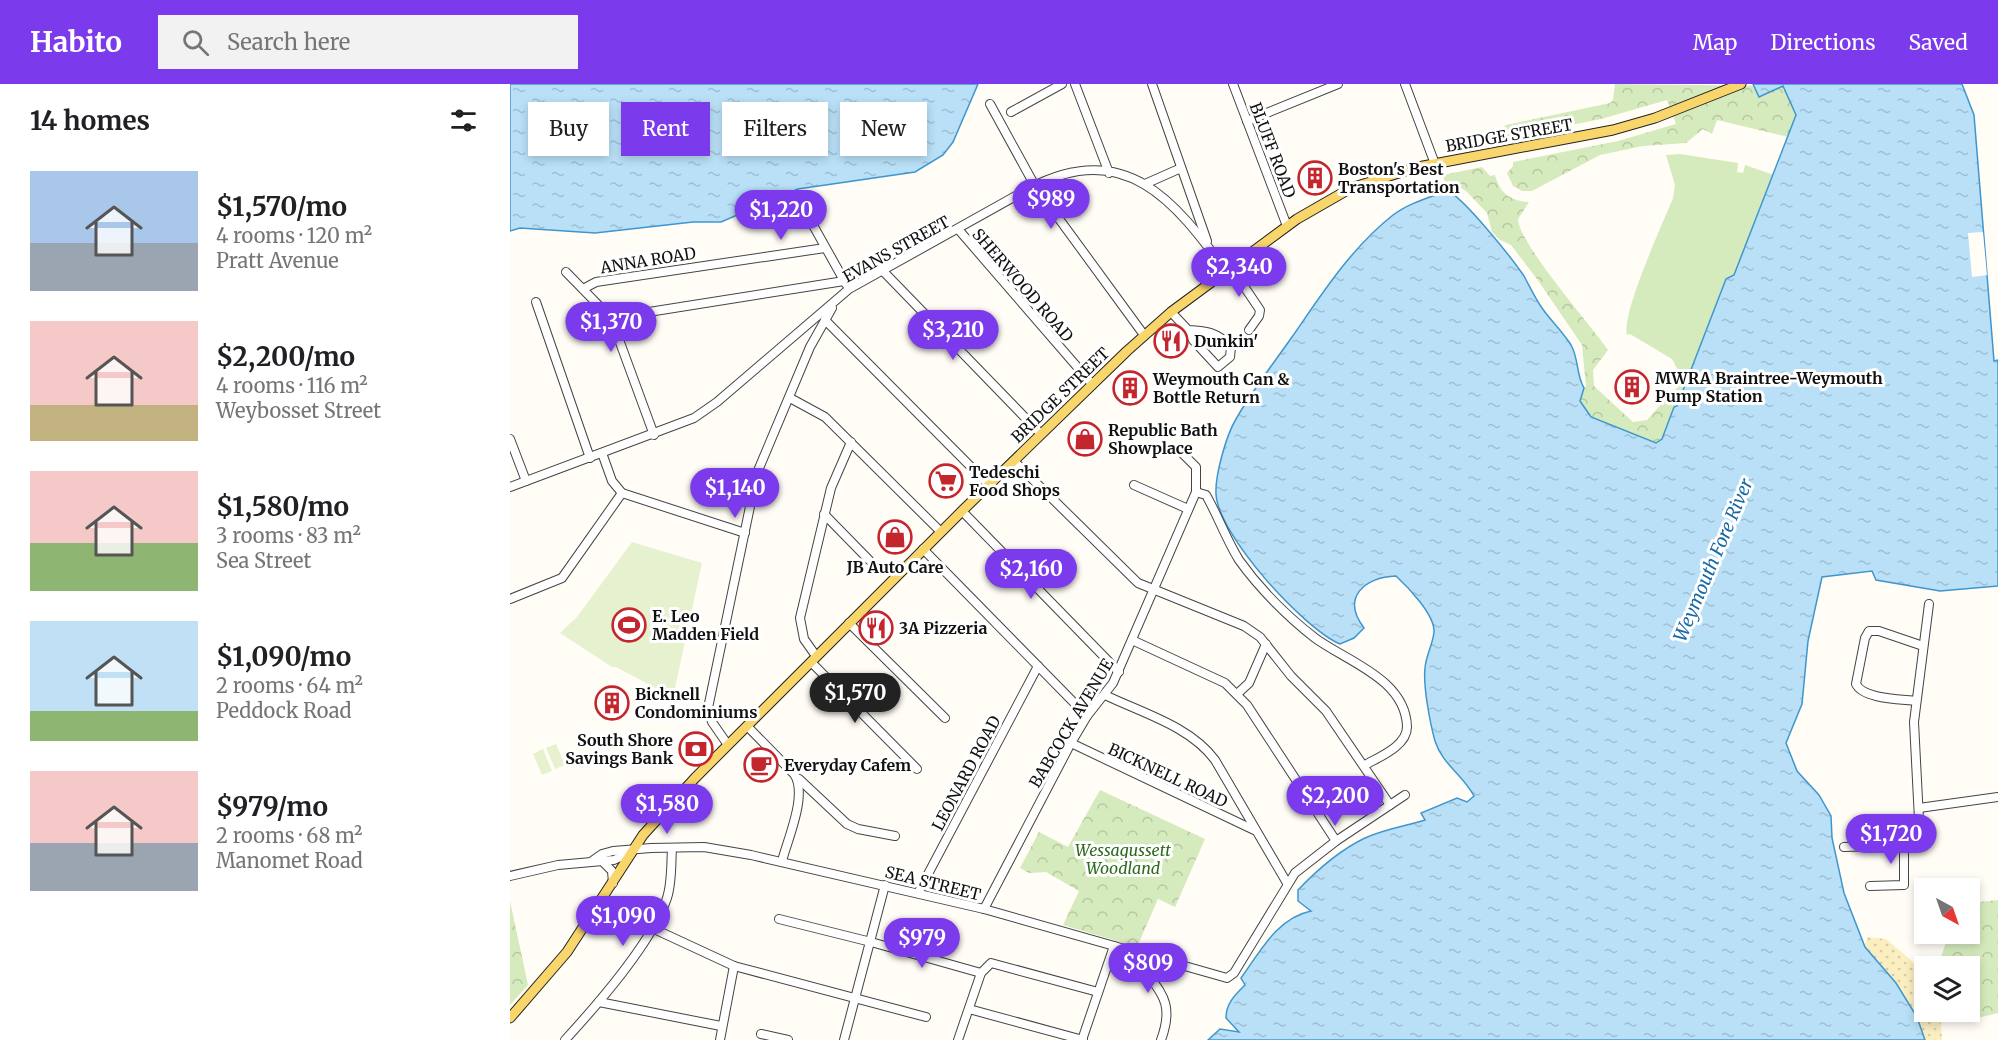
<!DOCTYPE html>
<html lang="en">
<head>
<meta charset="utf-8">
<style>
	body { margin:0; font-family:Merriweather,serif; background:#f2f2f2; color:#202124; height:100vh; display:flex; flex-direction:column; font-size:22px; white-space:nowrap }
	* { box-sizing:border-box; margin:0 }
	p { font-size:20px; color:#757577 }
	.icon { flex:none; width:33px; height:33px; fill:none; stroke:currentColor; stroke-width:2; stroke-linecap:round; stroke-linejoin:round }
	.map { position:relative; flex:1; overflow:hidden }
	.side { display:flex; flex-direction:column; background:#fff; width:510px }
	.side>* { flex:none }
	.guide { position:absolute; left:18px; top:18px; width:570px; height:54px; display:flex; gap:12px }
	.needle { width:39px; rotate:140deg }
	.controls { position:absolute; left:1404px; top:794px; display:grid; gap:12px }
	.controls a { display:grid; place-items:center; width:66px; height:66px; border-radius:0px; background:#fff; box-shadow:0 3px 9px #0003; font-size:30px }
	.price { position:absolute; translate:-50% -51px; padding:0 14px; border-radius:21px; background:#7c3aed; color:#fff; font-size:20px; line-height:39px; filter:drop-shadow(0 2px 3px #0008) }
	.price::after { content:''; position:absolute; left:50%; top:36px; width:18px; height:14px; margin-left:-9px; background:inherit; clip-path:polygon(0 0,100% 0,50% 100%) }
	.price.selected { background:#222; color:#fff }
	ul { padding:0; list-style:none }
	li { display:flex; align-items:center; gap:18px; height:150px; padding:0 30px }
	li span { display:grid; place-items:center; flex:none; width:168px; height:120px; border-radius:0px; color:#555 }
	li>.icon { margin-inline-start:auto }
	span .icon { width:72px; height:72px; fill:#fffc; stroke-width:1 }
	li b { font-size:26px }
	h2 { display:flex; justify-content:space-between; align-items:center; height:72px; padding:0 30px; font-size:26px }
	.pill { padding:0 21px; border-radius:0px; background:#fff; box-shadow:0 3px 9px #0003; font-size:21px; line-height:54px }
	.pill.selected { background:#7c3aed; color:#fff }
	header { display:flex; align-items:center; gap:36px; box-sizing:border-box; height:84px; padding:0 30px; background:#7c3aed; color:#fff }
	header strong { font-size:28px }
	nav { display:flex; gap:33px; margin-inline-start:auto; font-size:21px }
	.search { width:420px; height:54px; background:#f2f2f2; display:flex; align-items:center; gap:15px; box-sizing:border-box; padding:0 21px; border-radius:0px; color:#757577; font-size:22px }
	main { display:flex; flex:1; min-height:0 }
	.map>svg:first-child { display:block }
</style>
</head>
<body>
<header>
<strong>Habito</strong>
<div class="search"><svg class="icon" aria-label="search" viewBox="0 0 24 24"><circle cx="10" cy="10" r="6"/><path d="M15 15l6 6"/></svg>Search here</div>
<nav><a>Map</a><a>Directions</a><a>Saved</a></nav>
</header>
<main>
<section class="side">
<h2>14 homes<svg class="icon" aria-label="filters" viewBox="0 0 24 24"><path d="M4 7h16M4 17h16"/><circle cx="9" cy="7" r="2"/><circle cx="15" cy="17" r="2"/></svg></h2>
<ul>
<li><span style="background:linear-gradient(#a9c7e8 60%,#9aa5b1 0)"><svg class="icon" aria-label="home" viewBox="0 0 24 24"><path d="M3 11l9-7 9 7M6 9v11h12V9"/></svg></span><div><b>$1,570/mo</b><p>4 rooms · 120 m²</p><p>Pratt Avenue</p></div></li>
<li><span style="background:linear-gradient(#f6c9c9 70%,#c2b280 0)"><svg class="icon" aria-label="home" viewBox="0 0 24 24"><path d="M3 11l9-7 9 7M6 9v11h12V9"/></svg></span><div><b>$2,200/mo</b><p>4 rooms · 116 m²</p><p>Weybosset Street</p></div></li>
<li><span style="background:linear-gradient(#f6c9c9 60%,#8fb573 0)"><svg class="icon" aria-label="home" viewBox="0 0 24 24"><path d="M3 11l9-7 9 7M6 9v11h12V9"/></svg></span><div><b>$1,580/mo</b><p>3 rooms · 83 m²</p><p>Sea Street</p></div></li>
<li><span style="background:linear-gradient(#bfe0f5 75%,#8fb573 0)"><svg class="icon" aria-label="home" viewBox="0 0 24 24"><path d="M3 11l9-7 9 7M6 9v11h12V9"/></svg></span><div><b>$1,090/mo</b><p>2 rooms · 64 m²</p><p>Peddock Road</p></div></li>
<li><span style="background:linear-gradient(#f6c9c9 60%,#9aa5b1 0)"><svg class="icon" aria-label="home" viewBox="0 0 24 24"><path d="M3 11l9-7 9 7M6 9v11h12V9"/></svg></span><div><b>$979/mo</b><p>2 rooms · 68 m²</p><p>Manomet Road</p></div></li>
</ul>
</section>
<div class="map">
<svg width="1488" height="956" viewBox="0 0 1488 956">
	<defs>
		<pattern id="sand-dots" width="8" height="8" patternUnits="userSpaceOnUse" patternTransform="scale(1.5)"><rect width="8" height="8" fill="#fbeec1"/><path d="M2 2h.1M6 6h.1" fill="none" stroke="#d6cba5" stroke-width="1.8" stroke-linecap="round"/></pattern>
		<pattern id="park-crowns" width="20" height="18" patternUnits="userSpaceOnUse" patternTransform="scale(1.5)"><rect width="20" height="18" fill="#d5ebbd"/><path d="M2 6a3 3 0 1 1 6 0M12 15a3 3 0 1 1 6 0" fill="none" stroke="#b6c8a1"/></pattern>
		<pattern id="water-ripples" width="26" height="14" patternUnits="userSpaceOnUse" patternTransform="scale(1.5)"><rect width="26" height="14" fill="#b9e0f7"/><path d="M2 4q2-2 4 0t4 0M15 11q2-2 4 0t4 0" fill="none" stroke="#9ebfd3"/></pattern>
	</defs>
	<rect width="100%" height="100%" fill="#fffdf5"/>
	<path fill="#d5ebbd" d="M1170,70L1228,79L1227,88L1233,89L1235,81L1264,91L1224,191L1216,195L1167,322L1164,323L1155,316L1168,303L1171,292L1162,275L1120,250L1117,251C1111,230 1153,139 1163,114L1165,101L1156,71Z"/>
	<polygon fill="url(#sand-dots)" points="1357,853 1376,855 1402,877 1414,900 1414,927 1430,929 1432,956 1415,956 1407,933 1386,899 1355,863"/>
	<g fill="url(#park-crowns)">
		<polygon points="1105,0 1273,2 1286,31 1278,53 1207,36 1202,50 1193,45 1176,59 1133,62 1090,71 1022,107 1012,107 1003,102 997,89 1003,82 1003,78 1108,57 1166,40 1157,16 1091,35 997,54 990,46 996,41 1100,19 1103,16"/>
		<path d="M972,83L980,92L985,91C990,109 1000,117 1019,118L1008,135C1009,160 1081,241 1098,266L1083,286L1084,302L1123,338L1137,336L1155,316L1164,323L1152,355L1146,359L1081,334L1070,317L1071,308L1076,302L1072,261L1027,195L1001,161L990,156L982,148L977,129L957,108L953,105L936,103L933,91Z"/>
		<polygon points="590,706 695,755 665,823 648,815 627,863 553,841 569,807 536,788 519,789 510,784 529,748 558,763"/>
		<polygon points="1488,816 1488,929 1459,936 1451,927 1460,927 1460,882 1428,882 1436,858 1431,849 1460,849 1460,819"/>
		<polygon points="0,817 18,901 0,921"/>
	</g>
	<g fill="#e6f2cf">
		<polygon points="122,458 192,479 163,613 106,583 102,583 50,549 67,533"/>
		<polygon points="46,660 55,681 45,685 36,664"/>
		<polygon points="33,665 42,687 32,691 23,670"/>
	</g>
	<g fill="url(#water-ripples)" stroke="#3f96cf" stroke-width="1.5">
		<polygon points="0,0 468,0 443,58 433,71 405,88 288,105 211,138 183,138 85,149 10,144 0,147"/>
		<path d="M1243,0H1452L1464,31L1484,277L1488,276V502L1430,507L1366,496L1362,487L1312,493L1298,557L1292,620L1276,659L1287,687L1309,711L1321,732L1322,754L1334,809L1355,863L1386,899L1407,933L1415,956H698L710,945L729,948L716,934C716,919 725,911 735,901L731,894C750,868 767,834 801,827L788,817V806C807,786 830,766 855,754C874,745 896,742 915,736L911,729L947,714L957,718L964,712C953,691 932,680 925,657C920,639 913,602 915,584C916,571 923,560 924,548C925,531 898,503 886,492C854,493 831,514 854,544L844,554L830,560C793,544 708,451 706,410C705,391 716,352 726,335C742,307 763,280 782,253C812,210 841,164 883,131C899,119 918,114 937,107C952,111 1003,176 1014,192C1020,203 1025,214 1032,224C1041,237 1053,248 1061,261C1069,275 1066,291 1074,304L1070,317L1081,333L1146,359L1152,355L1164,323L1167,322L1216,195L1224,191L1286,31L1273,2L1249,13Z"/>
	</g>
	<polygon fill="#fffdf5" points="1473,148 1477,191 1462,193 1458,149"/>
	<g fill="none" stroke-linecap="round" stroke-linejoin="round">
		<defs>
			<g id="minor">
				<polyline points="565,0 599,89"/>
				<polyline points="642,0 697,157"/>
				<polyline points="723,0 777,142"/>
				<polyline points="895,0 925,80"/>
				<polyline points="480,20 525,102 634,251"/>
				<polyline points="501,28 552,0"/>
				<polyline points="737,37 828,0"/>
				<polyline points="635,100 671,84"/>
				<polyline points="294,125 336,200"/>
				<polyline points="448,145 582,300"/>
				<polyline points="721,183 750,226 749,232 739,246"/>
				<polyline points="372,186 531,350"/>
				<polyline points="56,188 101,234 144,351"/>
				<polyline points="73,205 86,198 315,164"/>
				<polyline points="26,218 80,374"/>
				<path d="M661,228L678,246C697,247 707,248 721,263L720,273L708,283L683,256L678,246"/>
				<polyline points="101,234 334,197"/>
				<polyline points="315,236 479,401"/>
				<polyline points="280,314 315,333 431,448"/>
				<polyline points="0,355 16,397"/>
				<polyline points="92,369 102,397 112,409 235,449"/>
				<polyline points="504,377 628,499 734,542 750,553 781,592 816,627 880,721"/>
				<polyline points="624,401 678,425"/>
				<path d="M0,403L184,334L207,318L339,205L520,104C615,54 665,117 716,187"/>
				<path d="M686,408L696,411C708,432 716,455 729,476C749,504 778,533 805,554C836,577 896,595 897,643C897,662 869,673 855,681"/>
				<polyline points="452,427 609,588"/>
				<polyline points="314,430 359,476"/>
				<polyline points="413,465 577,632"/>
				<polyline points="0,515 52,494 112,409"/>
				<polyline points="339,539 435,634"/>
				<polyline points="622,556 715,599 737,621 826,757"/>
				<polyline points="306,572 294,555 290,534 321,404 341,358"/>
				<polyline points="301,578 407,685"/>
				<polyline points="727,610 739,599 756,560"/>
				<path d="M595,611C632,629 680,642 705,676L777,799"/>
				<path d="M1406,617C1390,615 1353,615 1346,600L1355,554L1359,547H1369L1413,562"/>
				<path d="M237,642L284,690C298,710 278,754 272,777"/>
				<polyline points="561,659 744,746"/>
				<polyline points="218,661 202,638 198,624 247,389 300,263 322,224"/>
				<polyline points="289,695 337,740 348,745 385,752"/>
				<polyline points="1409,724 1488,713"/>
				<polyline points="1334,763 1402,761 1410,755 1404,638 1419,520"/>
				<polyline points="82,777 92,770 103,767 141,764 194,763 241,771 474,825 717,894 724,889 785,789 826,757 895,711"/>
				<polyline points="93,778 102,787 103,799"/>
				<polyline points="0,792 48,781 104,776 121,768"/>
				<polyline points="1360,802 1394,801 1394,761"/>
				<polyline points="408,809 528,582"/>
				<polyline points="474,825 561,659 577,632 603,599 686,408 686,383 670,367"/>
				<polyline points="269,835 361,858 471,889"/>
				<polyline points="142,844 224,882 416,933"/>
				<path d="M624,868C642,905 668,910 651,956"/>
				<polyline points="89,918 211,942"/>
				<polyline points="459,925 573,956"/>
				<polyline points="251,950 278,956"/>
				<path d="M55,956C87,921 142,859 157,814C162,799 161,780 162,764"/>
				<polyline points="210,956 224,882"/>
				<polyline points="334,956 375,801"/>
				<polyline points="448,956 471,889 481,879 588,908"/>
				<polyline points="572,956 604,862"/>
			</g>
			<polyline id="major" points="0,934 57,868 133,751 185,694 452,427 617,267 661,228 787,135 841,104 908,83 1103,46 1145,34 1231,0"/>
		</defs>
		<use href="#minor" stroke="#444" stroke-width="10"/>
		<use href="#major" stroke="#222" stroke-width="11"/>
		<use href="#minor" stroke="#fff" stroke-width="8"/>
		<use href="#major" stroke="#f9d66b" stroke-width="9"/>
	</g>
	<defs>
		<symbol id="building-ring" viewBox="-11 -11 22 22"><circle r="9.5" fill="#fff" stroke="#c4262e" stroke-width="1.5"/><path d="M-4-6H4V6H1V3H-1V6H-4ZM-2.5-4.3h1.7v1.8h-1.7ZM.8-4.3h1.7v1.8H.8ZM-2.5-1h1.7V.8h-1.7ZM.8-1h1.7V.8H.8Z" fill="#c4262e"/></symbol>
		<symbol id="restaurant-ring" viewBox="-11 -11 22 22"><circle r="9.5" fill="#fff" stroke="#c4262e" stroke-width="1.5"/><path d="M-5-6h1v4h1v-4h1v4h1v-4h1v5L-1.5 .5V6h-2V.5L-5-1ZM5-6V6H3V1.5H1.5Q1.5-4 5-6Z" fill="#c4262e"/></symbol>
		<symbol id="shop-ring" viewBox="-11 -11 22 22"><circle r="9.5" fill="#fff" stroke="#c4262e" stroke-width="1.5"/><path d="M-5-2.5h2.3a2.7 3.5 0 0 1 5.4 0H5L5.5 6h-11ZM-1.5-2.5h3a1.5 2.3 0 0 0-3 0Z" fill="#c4262e"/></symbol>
		<symbol id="supermarket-ring" viewBox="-11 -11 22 22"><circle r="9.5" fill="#fff" stroke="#c4262e" stroke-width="1.5"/><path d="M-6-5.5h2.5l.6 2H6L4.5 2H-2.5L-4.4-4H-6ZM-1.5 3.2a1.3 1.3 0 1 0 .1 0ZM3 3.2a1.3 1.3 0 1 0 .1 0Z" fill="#c4262e"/></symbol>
		<symbol id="stadium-ring" viewBox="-11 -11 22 22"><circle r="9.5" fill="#fff" stroke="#c4262e" stroke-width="1.5"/><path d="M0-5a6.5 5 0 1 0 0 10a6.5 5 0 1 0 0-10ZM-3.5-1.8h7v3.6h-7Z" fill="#c4262e"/></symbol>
		<symbol id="bank-ring" viewBox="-11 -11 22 22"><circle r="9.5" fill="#fff" stroke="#c4262e" stroke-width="1.5"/><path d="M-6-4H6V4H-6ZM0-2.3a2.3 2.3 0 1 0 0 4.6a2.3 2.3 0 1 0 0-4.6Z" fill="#c4262e"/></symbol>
		<symbol id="cafe-ring" viewBox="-11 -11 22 22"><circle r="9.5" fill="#fff" stroke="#c4262e" stroke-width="1.5"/><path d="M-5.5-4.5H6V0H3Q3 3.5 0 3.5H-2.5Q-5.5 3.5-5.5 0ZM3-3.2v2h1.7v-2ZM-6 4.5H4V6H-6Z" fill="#c4262e"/></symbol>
	</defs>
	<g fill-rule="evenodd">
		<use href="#building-ring" x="786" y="75" width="38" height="38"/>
		<use href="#restaurant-ring" x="642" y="238" width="38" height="38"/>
		<use href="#building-ring" x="1103" y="284" width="38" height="38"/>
		<use href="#building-ring" x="601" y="285" width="38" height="38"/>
		<use href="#shop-ring" x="556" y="336" width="38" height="38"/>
		<use href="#supermarket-ring" x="417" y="378" width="38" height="38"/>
		<use href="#shop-ring" x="366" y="434" width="38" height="38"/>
		<use href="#stadium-ring" x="100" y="522" width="38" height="38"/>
		<use href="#restaurant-ring" x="347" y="525" width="38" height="38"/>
		<use href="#building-ring" x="83" y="600" width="38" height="38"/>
		<use href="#bank-ring" x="167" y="646" width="38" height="38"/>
		<use href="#cafe-ring" x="232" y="662" width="38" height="38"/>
	</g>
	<g text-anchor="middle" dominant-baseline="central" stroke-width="6" stroke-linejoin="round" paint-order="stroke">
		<g font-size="16" fill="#111" stroke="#fff">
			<text transform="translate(999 51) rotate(-10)">BRIDGE STREET</text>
			<text transform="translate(763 66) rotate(69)">BLUFF ROAD</text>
			<text transform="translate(386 165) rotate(-29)">EVANS STREET</text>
			<text transform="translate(138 176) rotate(-9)">ANNA ROAD</text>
			<text transform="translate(513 201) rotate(49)">SHERWOOD ROAD</text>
			<text transform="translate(550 311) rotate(-44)">BRIDGE STREET</text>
			<text transform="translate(561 639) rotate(-59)">BABCOCK AVENUE</text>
			<text transform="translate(456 689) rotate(-62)">LEONARD ROAD</text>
			<text transform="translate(658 691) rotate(25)">BICKNELL ROAD</text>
			<text transform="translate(423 799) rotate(14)">SEA STREET</text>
		</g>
		<g font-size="16" font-weight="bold" fill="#111" stroke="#fff" text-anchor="start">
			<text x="828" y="85">Boston's Best<tspan x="828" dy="18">Transportation</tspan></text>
			<text x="684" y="257">Dunkin'</text>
			<text x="1145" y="294">MWRA Braintree-Weymouth<tspan x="1145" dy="18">Pump Station</tspan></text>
			<text x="643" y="295">Weymouth Can &amp;<tspan x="643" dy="18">Bottle Return</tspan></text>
			<text x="598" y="346">Republic Bath<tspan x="598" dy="18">Showplace</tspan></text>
			<text x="459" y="388">Tedeschi<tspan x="459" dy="18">Food Shops</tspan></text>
			<text x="385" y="483" text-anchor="middle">JB Auto Care</text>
			<text x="142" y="532">E. Leo<tspan x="142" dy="18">Madden Field</tspan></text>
			<text x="389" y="544">3A Pizzeria</text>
			<text x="125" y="610">Bicknell<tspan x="125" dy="18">Condominiums</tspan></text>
			<text x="163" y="656" text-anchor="end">South Shore<tspan x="163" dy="18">Savings Bank</tspan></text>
			<text x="274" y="681">Everyday Cafem</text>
		</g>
		<g font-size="16" font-style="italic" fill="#2f6b1f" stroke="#fff">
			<text x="613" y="766">Wessagussett<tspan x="613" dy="18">Woodland</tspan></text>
		</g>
		<g font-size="18" font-style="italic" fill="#1768a6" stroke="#fff">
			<text transform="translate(1203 476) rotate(-67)">Weymouth Fore River</text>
		</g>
	</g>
</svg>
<div class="controls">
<a><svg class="needle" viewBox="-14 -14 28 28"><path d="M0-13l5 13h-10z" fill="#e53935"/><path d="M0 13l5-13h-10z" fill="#757577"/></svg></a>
<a><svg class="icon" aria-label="layers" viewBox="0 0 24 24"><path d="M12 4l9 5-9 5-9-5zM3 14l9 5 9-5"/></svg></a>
</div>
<b class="price" style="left:541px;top:146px">$989</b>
<b class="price" style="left:271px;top:157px">$1,220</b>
<b class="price" style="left:729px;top:214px">$2,340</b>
<b class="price" style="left:101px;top:269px">$1,370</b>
<b class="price" style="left:443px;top:277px">$3,210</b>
<b class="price" style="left:225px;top:435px">$1,140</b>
<b class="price" style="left:521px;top:516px">$2,160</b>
<b class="price selected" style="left:345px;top:640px">$1,570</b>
<b class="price" style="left:825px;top:743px">$2,200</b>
<b class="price" style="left:157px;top:751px">$1,580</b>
<b class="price" style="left:1381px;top:781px">$1,720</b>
<b class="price" style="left:113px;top:863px">$1,090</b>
<b class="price" style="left:412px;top:885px">$979</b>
<b class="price" style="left:638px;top:910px">$809</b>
<div class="guide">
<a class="pill">Buy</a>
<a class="pill selected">Rent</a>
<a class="pill">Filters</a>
<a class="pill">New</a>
</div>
</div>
</main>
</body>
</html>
